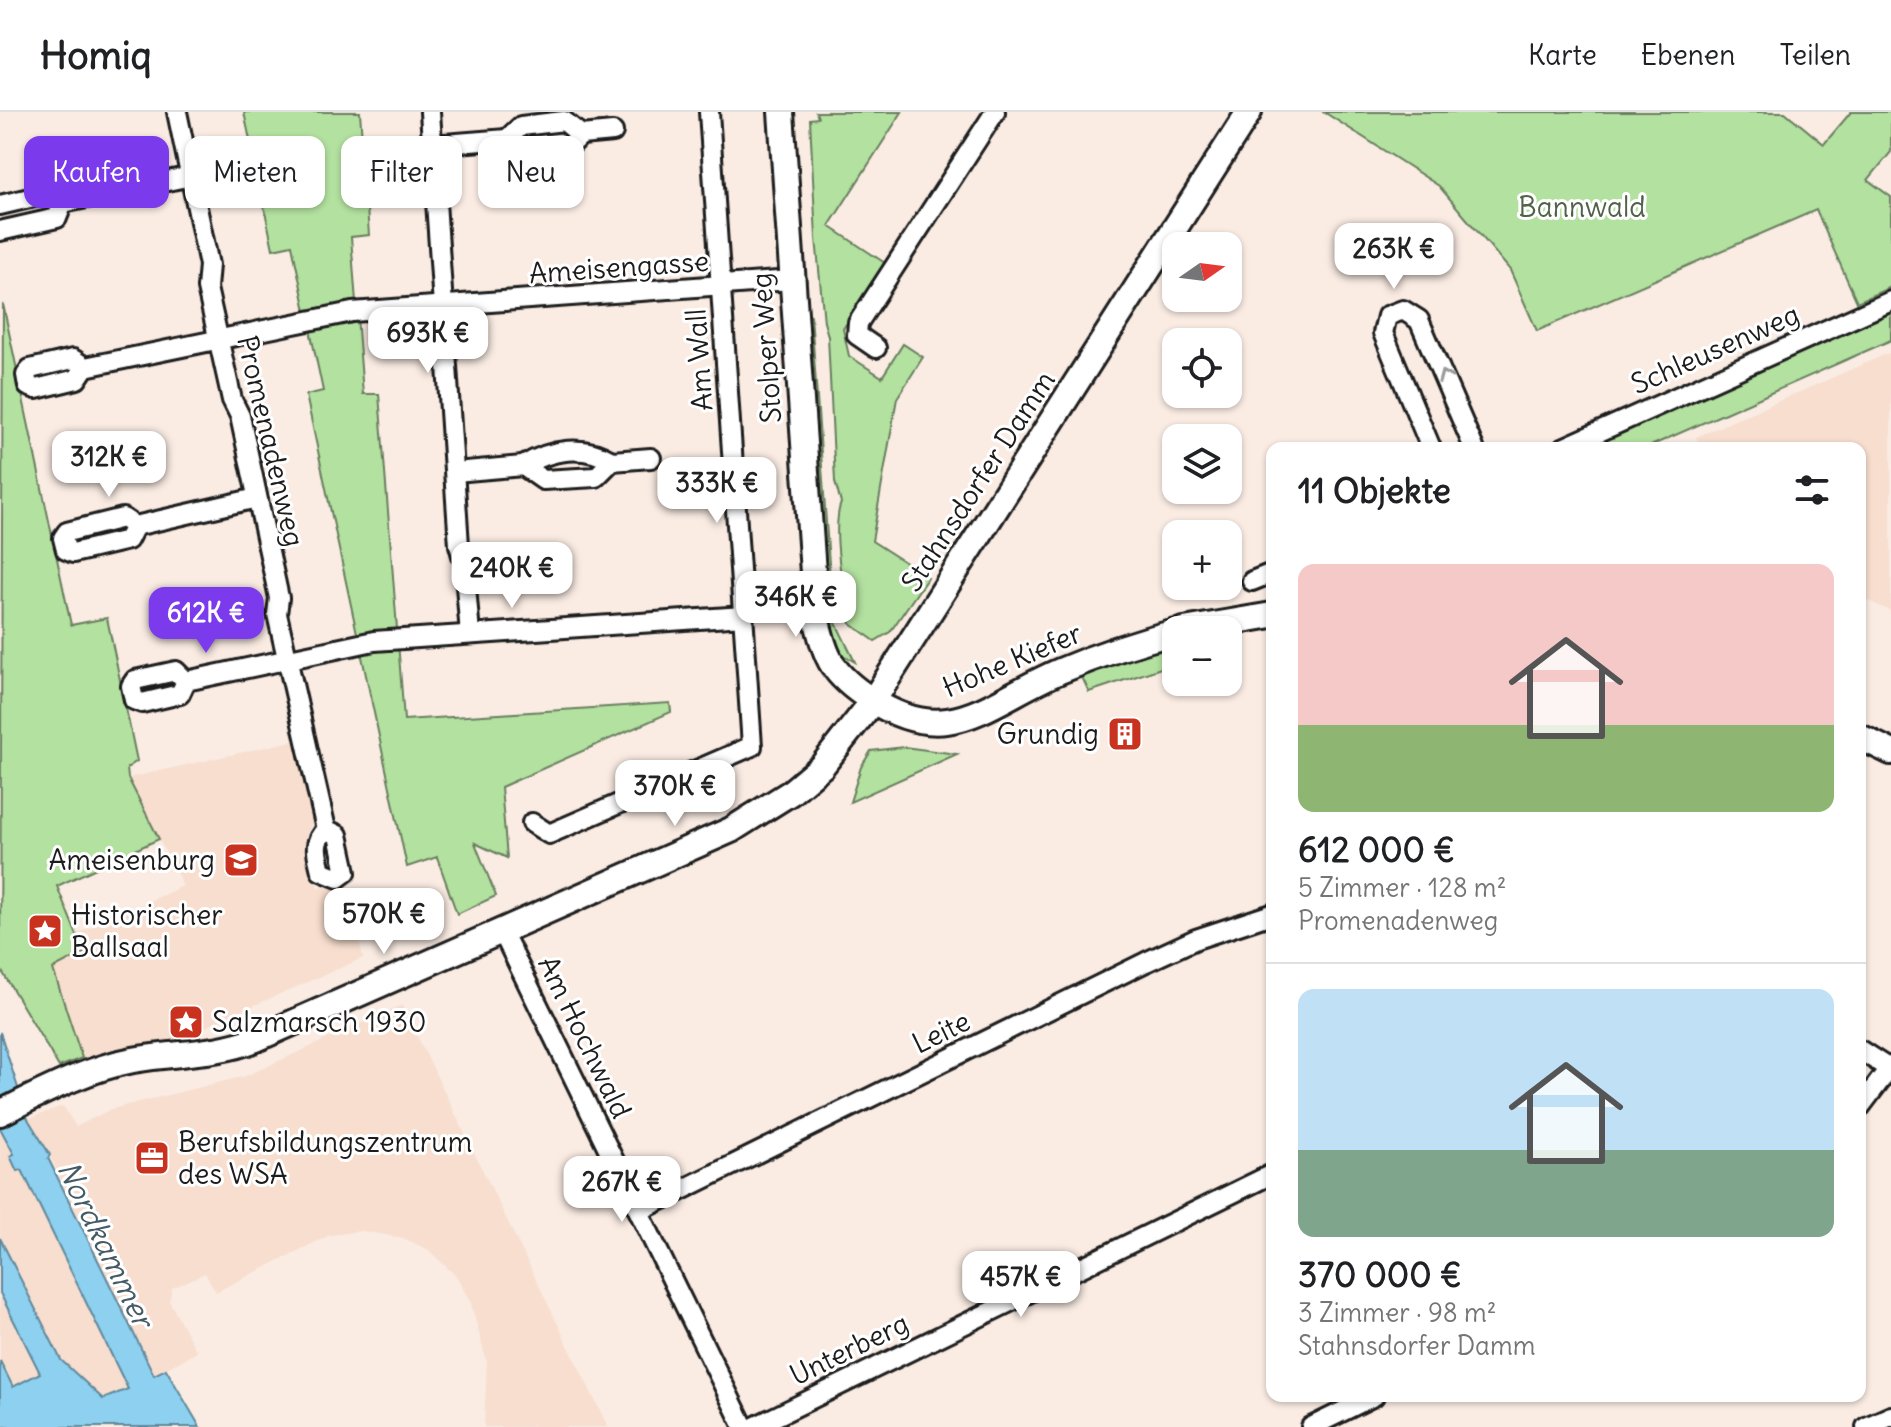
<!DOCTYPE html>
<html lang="de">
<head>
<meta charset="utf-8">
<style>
	body { margin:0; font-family:Delius,sans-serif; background:#f2f2f2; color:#202124; height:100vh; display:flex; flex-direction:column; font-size:30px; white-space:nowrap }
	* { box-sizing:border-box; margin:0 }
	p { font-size:26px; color:#757577 }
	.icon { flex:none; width:44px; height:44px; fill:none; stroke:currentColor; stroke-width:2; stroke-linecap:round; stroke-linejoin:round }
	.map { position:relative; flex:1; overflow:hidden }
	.side { position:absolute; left:1266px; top:330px; width:600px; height:960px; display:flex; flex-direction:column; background:#fff; border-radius:16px; box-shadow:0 2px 6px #0004 }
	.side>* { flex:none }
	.top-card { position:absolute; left:24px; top:24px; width:760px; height:72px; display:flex; gap:16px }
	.needle { width:52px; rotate:76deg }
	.tools { position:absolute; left:1162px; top:120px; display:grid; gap:16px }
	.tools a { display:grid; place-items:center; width:80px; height:80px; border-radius:16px; background:#fff; box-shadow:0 2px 6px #0004; font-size:40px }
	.price { position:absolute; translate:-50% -68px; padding:0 18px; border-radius:16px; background:#fff; color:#222; font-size:26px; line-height:52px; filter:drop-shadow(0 2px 4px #0008) }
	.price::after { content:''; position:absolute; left:50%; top:48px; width:24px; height:18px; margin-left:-12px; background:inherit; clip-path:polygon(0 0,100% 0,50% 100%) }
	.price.on { background:#7c3aed; color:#fff }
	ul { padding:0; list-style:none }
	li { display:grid; align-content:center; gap:16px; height:424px; padding:0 32px }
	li+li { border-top:2px solid #e0e0e0 }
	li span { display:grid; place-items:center; height:248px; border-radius:16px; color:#555 }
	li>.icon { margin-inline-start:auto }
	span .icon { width:144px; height:144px; fill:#fffc; stroke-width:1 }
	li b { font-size:34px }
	h2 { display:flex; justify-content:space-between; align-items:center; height:96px; padding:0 32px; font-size:34px }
	.tag { padding:0 28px; border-radius:16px; background:#fff; box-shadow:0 2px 6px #0004; font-size:28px; line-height:72px }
	.tag.on { background:#7c3aed; color:#fff }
	header { display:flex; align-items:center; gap:48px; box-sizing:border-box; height:112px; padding:0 40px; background:#fff; border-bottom:2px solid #e0e0e0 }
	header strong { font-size:38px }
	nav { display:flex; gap:44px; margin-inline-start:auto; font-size:28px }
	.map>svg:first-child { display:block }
</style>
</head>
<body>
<header>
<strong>Homiq</strong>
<nav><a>Karte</a><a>Ebenen</a><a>Teilen</a></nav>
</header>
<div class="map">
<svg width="1891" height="1315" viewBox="0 0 1891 1315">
	<rect width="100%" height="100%" fill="#faece3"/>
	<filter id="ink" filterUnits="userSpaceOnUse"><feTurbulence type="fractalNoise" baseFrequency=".0125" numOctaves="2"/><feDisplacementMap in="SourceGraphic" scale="16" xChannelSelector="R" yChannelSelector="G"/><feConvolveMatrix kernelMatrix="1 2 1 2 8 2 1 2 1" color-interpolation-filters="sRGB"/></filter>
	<g filter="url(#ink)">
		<g fill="#f7decf">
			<polygon points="1891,240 1891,499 1890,499 1860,485 1860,336 1701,336 1696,325"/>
			<polygon points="297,628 314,709 307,721 318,776 347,770 363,846 170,930 111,937 82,946 53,856 84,841 76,822 183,774 128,666"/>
			<polygon points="402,893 608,1315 484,1315 487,1251 471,1191 457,1165 429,1138 403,1126 361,1119 330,1123 216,1180 205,1161 172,1176 169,1189 197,1240 154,1263 45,1034 28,1007 63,994 76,1015 111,997 246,964"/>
			<polygon points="0,1016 14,1042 10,1044 17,1059 22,1057 128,1277 103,1287 61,1248 0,1126"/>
			<polygon points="0,1181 40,1261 13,1275 0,1249"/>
		</g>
		<g fill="#b3e1a0" stroke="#687e5e" stroke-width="2">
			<polygon points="244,0 360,0 369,123 351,125 363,282 379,282 404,608 670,591 671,600 501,675 507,746 475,731 496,784 457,802 437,745 407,755 306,283 323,279 292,133 273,137"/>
			<path d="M816,0H902L829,114L885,151L843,217L849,244L882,265L903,232L923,245L897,286L872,429L928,465L890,520L875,529L851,512C843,485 831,415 841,391L835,370L828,224L824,210L816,126L810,7L818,6Z"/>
			<polygon points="1324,0 1785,0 1824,32 1851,0 1891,0 1891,40 1868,68 1891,85 1891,175 1857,190 1816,98 1537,219 1510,158 1439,74"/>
			<polygon points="3,192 71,513 107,506 137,649 127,656 128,666 159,727 57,774 84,841 53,857 82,946 59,955 0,856"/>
			<polygon points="806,200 811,203 832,493 835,509 855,550 838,540 828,517"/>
			<polygon points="1891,201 1891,228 1646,336 1583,336"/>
			<polygon points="1176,533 1176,551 1089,580 1081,563 1122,547"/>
			<polygon points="904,635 957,642 850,690 861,655 871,639"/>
		</g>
		<polygon fill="#8dd0ef" stroke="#60889b" stroke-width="2" points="0,920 28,1007 50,1043 48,1046 154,1263 166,1257 200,1315 0,1315 0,1249 13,1275 40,1261 0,1181 0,1126 61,1248 103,1287 128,1277 22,1058 17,1059 10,1044 14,1042 0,1016"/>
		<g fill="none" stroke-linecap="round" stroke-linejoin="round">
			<defs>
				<g id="street">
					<polyline points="177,0 209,153 207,176 232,288 240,304 279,486 277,502 326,717"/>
					<polyline points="430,0 459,433 464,450 470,522"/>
					<polyline points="507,27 521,14 564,9 581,23"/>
					<polyline points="432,33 507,27 521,40 567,37 581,23 613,20"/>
					<polyline points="0,93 51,81 63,91"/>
					<polyline points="0,119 57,106 63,91 191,64"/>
					<polyline points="876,236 857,223 858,211 995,0"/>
					<polyline points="85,255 73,247 30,257 26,263 28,274 36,277 77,267 85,255 352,200 792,168"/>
					<polyline points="1431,336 1383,221 1387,204 1403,198 1419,208 1474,336"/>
					<polyline points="1563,336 1891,189"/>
					<path d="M523,354C551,337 584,332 612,349"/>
					<polyline points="455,360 523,354 543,368 596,365 612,349 651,346"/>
					<polyline points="135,414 123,406 67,420 63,426 66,438 73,441 128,428 135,414 257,386"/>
					<polyline points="1252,469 1272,461"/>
					<polyline points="186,569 180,582 142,591 134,588 131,574 135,568 176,559 186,569 374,529 744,504"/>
					<polyline points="532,711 549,722 752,634 709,0"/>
					<path d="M326,717L338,723L346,760L338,766L321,759C317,741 312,731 326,717Z"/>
					<polyline points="502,819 744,1315"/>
					<polyline points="1860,938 1891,958"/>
					<polyline points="1860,995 1891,954"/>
					<polyline points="639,1099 1146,850 1196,827 1272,802"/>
					<polyline points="754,1315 1272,1062"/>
					<polyline points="1311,1315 1374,1284"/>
					<polyline points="1866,1315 1891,1304"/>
				</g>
				<g id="secondary">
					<path d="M781,0L816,504C825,547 833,563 870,587C950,639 987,590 1060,559C1098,543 1136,530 1176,520"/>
					<polyline points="1184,518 1272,503"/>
					<polyline points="1860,625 1891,640"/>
					<path d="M0,1001C43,980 86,957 133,948C176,940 215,943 256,927L731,718L790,681L822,654L873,589L1249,0"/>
				</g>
			</defs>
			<use href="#street" stroke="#1c1c1c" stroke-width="24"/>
			<use href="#secondary" stroke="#1c1c1c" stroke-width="30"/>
			<use href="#street" stroke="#fff" stroke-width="18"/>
			<use href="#secondary" stroke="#fff" stroke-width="24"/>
		</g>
		<defs><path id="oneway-chevron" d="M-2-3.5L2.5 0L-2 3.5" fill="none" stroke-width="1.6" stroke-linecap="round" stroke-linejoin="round" transform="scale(2)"/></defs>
		<use stroke="#999" href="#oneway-chevron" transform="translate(1444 264) rotate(-113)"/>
	</g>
	<defs>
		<symbol id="building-square" viewBox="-11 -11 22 22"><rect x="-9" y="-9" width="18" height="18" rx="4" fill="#c8321e" stroke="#fff"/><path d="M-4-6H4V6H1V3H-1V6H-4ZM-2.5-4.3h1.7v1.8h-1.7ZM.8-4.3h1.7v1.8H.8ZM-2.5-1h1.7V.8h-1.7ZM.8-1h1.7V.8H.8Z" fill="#fff"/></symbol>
		<symbol id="school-square" viewBox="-11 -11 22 22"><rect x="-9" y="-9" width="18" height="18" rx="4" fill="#c8321e" stroke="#fff"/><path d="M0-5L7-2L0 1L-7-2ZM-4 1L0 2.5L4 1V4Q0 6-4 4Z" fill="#fff"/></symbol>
		<symbol id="sight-square" viewBox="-11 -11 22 22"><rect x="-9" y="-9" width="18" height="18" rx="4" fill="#c8321e" stroke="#fff"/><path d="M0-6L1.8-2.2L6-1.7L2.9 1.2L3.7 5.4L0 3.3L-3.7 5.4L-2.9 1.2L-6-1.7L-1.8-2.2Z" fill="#fff"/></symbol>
		<symbol id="office-square" viewBox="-11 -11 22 22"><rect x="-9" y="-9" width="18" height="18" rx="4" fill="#c8321e" stroke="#fff"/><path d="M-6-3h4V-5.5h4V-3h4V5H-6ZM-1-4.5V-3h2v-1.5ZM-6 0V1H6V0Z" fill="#fff"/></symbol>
	</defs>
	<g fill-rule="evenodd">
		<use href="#building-square" x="1105" y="602" width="40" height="40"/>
		<use href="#school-square" x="221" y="728" width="40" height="40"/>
		<use href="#sight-square" x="25" y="799" width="40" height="40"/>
		<use href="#sight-square" x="166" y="890" width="40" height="40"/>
		<use href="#office-square" x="132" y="1026" width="40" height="40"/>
	</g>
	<g text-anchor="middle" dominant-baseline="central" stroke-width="6" stroke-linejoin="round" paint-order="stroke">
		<g font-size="28" fill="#51614a" stroke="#fff">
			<text x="1582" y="95">Bannwald</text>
		</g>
		<g font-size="28" fill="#1c1c1c" stroke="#fff">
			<text transform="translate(619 155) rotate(-4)">Ameisengasse</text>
			<text transform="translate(766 236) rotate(-94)">Stolper Weg</text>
			<text transform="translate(1715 237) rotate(-24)">Schleusenweg</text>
			<text transform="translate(699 248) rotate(-94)">Am Wall</text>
			<text transform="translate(271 329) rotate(77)">Promenadenweg</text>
			<text transform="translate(978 369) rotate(-57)">Stahnsdorfer Damm</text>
			<text transform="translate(1012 548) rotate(-23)">Hohe Kiefer</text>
			<text transform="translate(941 920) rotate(-26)">Leite</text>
			<text transform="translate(585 925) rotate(64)">Am Hochwald</text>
			<text transform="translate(849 1237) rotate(-26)">Unterberg</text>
		</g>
		<g font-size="28" fill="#1c1c1c" stroke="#fff" text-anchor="start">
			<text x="1099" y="622" text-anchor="end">Grundig</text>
			<text x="215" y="748" text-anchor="end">Ameisenburg</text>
			<text x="71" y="803">Historischer<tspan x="71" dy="32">Ballsaal</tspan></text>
			<text x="212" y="910">Salzmarsch 1930</text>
			<text x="178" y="1030">Berufsbildungszentrum<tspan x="178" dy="32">des WSA</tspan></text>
		</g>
		<g font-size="30" font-style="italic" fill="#445b66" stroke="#fff">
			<text transform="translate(106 1132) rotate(64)">Nordkammer</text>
		</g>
	</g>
</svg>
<div class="tools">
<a><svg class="needle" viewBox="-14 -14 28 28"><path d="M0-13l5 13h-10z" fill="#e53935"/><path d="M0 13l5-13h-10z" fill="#757577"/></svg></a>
<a><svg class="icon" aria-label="locate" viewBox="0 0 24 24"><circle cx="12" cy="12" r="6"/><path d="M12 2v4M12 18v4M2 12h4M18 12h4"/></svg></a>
<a><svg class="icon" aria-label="layers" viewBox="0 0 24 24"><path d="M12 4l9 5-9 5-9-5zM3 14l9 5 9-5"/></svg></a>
<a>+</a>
<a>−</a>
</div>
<b class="price" style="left:1394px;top:179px">263K €</b>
<b class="price" style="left:428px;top:263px">693K €</b>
<b class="price" style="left:109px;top:387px">312K €</b>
<b class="price" style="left:717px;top:413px">333K €</b>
<b class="price" style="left:512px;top:498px">240K €</b>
<b class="price" style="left:796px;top:527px">346K €</b>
<b class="price on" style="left:206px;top:543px">612K €</b>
<b class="price" style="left:675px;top:716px">370K €</b>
<b class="price" style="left:384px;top:844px">570K €</b>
<b class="price" style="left:622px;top:1112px">267K €</b>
<b class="price" style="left:1021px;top:1207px">457K €</b>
<div class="top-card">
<a class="tag on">Kaufen</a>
<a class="tag">Mieten</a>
<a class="tag">Filter</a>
<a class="tag">Neu</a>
</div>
<section class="side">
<h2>11 Objekte<svg class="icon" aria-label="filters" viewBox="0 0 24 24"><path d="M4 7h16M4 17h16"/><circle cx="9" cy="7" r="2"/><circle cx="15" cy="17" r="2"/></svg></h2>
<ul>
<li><span style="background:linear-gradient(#f6c9c9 65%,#8fb573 0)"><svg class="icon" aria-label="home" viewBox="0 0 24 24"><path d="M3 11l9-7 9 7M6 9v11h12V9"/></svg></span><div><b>612 000 €</b><p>5 Zimmer · 128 m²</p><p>Promenadenweg</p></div></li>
<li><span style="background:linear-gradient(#bfe0f5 65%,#7fa58c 0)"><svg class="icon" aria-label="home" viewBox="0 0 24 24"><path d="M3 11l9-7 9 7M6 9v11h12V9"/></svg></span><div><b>370 000 €</b><p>3 Zimmer · 98 m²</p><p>Stahnsdorfer Damm</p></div></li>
</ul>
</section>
</div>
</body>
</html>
